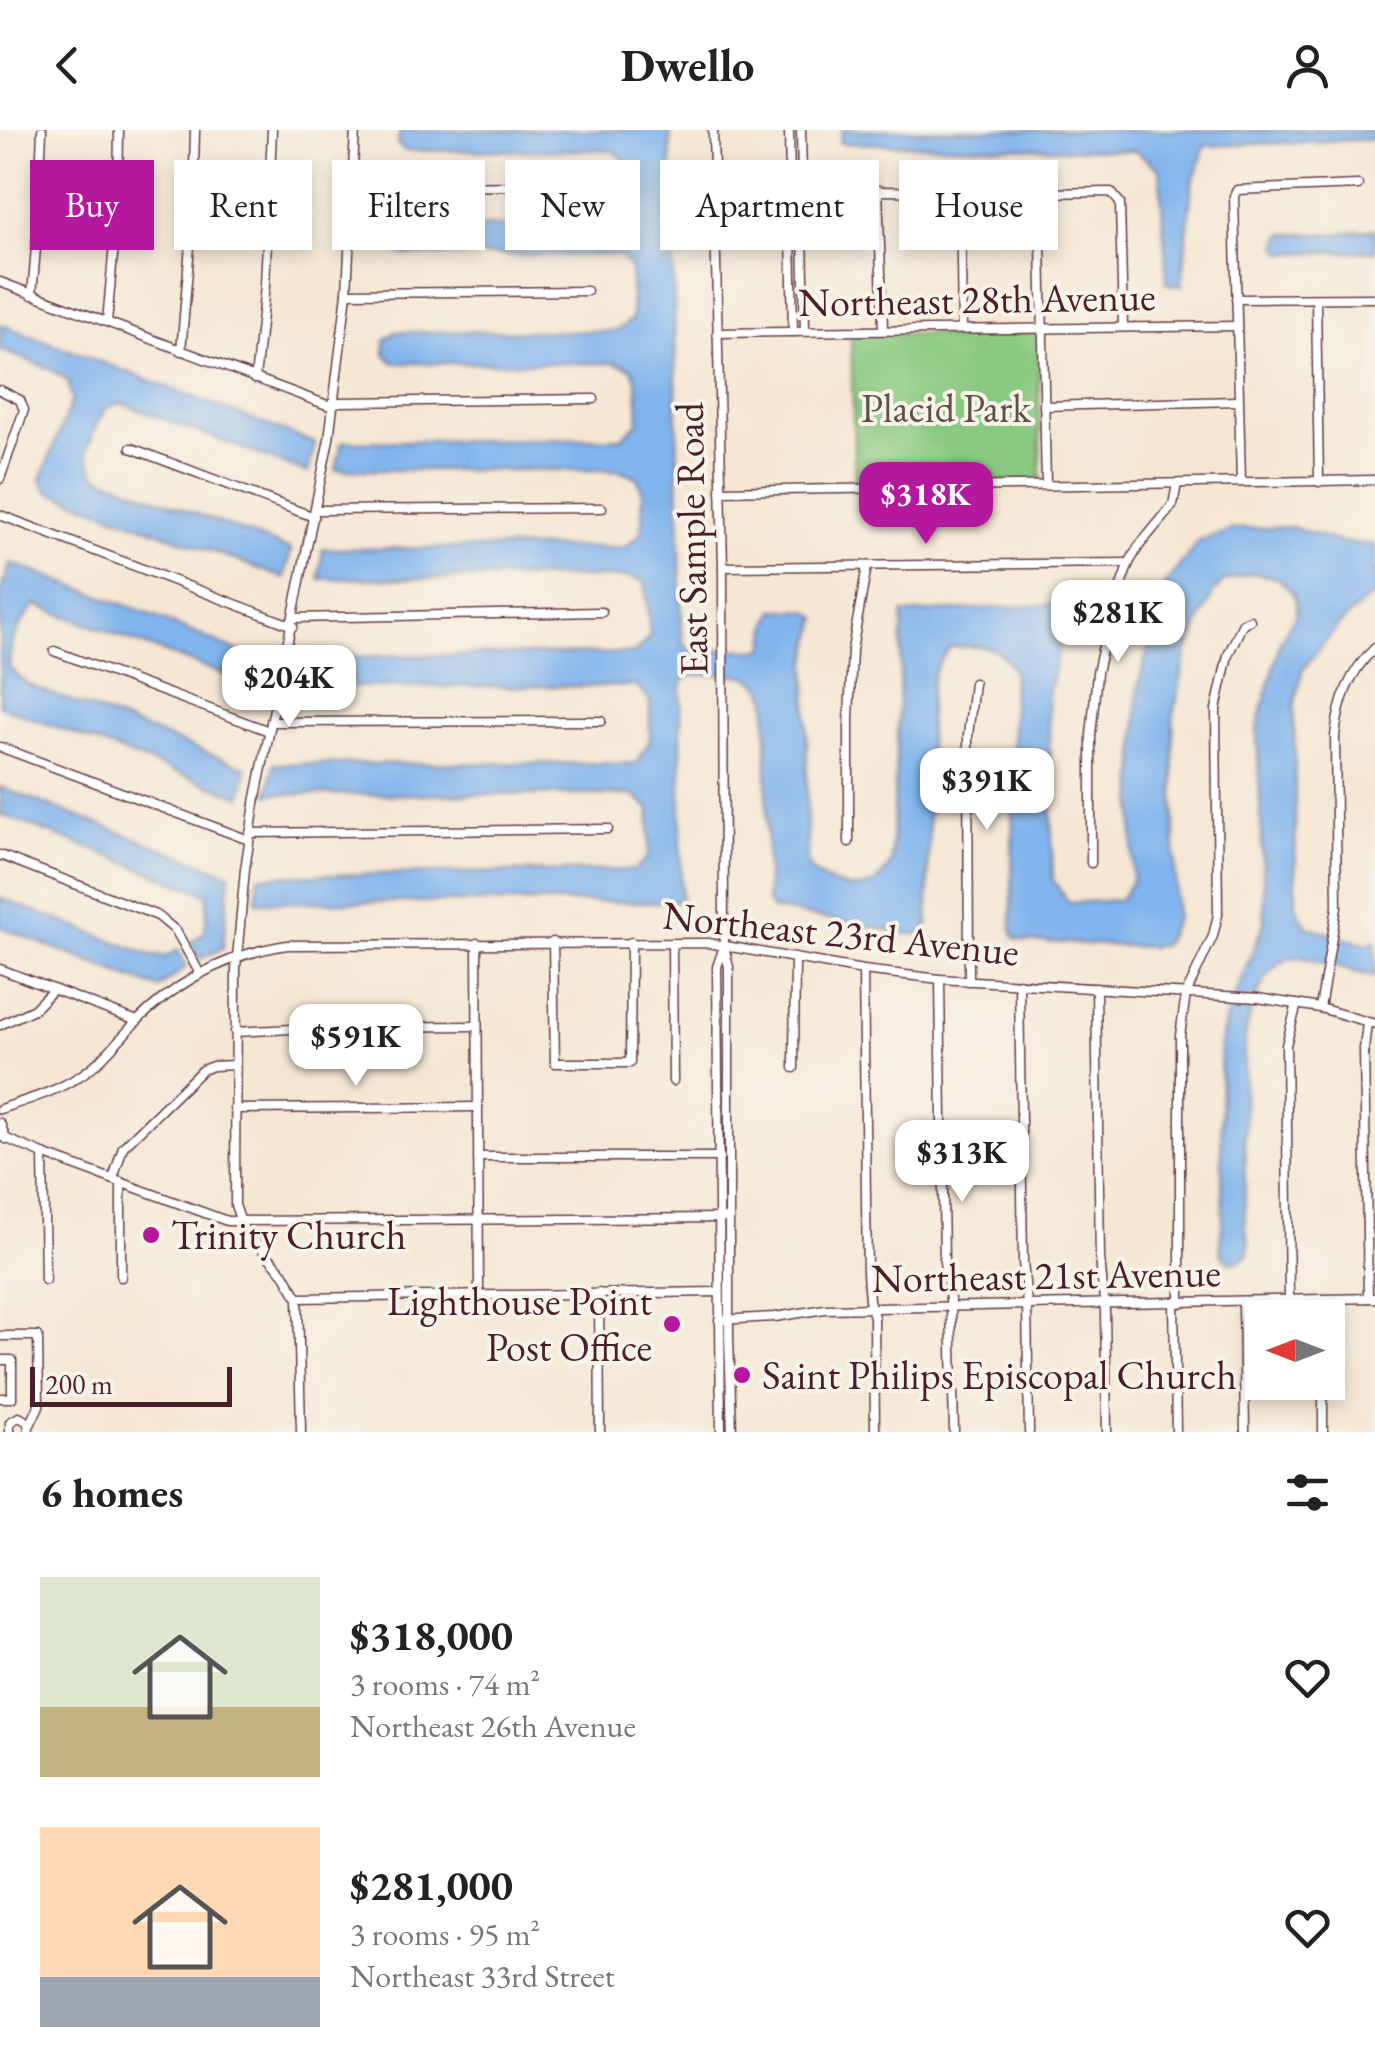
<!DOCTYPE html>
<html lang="en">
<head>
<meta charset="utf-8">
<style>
	body { margin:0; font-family:"EB Garamond",serif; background:#f2f2f2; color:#222; height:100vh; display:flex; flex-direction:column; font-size:38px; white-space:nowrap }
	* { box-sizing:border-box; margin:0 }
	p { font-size:32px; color:#767676 }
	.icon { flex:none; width:55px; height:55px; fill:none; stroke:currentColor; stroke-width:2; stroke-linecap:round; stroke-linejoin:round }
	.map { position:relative; height:1302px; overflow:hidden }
	.details { display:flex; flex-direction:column; background:#fff; flex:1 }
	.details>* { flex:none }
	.banner { position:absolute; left:30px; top:30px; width:1315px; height:90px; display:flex; gap:20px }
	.needle { width:65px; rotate:270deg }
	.controls { position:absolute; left:1245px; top:1170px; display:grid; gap:20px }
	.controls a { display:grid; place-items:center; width:100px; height:100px; border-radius:0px; background:#fff; box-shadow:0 5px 15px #0003; font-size:50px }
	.scale { position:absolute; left:30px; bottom:25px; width:202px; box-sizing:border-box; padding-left:10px; border:5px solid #4a1f2b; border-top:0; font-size:28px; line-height:35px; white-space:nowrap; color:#4a1f2b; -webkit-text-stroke:8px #f7f3e8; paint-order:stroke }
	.price { position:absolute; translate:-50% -85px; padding:0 22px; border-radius:20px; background:#fff; color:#222; font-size:32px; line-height:65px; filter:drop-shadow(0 2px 5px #0008) }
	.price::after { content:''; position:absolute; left:50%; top:60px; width:30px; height:22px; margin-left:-15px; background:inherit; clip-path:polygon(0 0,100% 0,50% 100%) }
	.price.on { background:#b5179e; color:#fff }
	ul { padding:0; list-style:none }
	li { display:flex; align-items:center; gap:30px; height:250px; padding:0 40px }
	li span { display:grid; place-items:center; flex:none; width:280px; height:200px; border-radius:0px; color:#555 }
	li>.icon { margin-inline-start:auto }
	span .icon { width:120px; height:120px; fill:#fffc; stroke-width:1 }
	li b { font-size:42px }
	h2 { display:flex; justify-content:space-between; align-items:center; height:120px; padding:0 40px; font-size:42px }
	.chip { padding:0 35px; border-radius:0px; background:#fff; box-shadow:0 5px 15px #0003; font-size:35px; line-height:90px }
	.chip.on { background:#b5179e; color:#fff }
	header { display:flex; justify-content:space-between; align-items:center; height:130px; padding:0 40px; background:#fff; font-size:45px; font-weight:700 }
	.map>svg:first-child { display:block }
</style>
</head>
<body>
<header><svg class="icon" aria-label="back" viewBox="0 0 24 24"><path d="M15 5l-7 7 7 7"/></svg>Dwello<svg class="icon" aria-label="person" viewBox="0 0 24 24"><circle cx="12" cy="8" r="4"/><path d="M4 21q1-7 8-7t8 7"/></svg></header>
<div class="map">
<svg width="1375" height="1302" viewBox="0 0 1375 1302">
	<rect width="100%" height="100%" fill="#f7f3e8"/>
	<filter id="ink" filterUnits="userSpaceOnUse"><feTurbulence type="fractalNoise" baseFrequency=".01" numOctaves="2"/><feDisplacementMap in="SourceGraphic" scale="20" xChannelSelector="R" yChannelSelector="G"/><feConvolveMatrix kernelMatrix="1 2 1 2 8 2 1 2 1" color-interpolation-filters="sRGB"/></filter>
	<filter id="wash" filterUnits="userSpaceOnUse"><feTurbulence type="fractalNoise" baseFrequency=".0048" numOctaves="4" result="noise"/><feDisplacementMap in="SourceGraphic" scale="40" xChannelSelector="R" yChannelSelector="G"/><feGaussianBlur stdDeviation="2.25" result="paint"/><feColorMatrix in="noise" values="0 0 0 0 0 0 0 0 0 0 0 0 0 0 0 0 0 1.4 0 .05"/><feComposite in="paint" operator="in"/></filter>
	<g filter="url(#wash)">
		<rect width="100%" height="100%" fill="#f6e7d4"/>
		<polygon fill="#8ac980" stroke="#6a7456" stroke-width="2.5" points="1038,202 1041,351 855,354 851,205"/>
		<g fill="#80b4ed" stroke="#656a8c" stroke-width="2.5">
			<path d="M400,0H670L682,508L688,520H760L766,516L768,496L775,480L808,481L818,488L807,534V728L809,739C825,753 857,766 876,752C882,747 886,740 891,733L903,484L1061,474L1066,490L1048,565L1053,750L1069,773L1120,770L1132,751L1138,557L1166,453L1199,411L1235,399L1292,397L1340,412L1375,415V466L1364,471L1337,497L1303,539L1294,576L1296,778L1307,796L1346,809L1369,814L1375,810V847L1301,827C1264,825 1248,885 1244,914L1245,1096L1249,1112L1247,1126L1239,1131L1230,1132L1221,1124L1220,1112L1223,1090L1220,915L1227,884L1265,791L1257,600L1281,510L1296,484V473L1293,463L1278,448L1253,443L1224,451L1213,463L1187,521L1173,588L1176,788L1163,815L1151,817L1024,811L1015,808L1012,799L1013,541C999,511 980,517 951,517C933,537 932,546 929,573L928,796L922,804H910L771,779L767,771V566C754,536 719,545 691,545L685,549L681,557V772H256L259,746L635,740L649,726L650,679L633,665L268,664L274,634L637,633L650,611V571L636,556L290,557L299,527L635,523L650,506L645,451L626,447L319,449L323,419L626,417L642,402L643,362L637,347L619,340H336L342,312L621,308L639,292L637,253L632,239L615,233H394L385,224V210L396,202L617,201L632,189L631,139L620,125H403L394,119V105L411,97L611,96C617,94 621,94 625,88C636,73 635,31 614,22C613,21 600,20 598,20L405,21L398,15Z"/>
			<polygon points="842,0 1375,0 1375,9 1205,16 1192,55 1182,156 1167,153 1160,40 1136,21 840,13"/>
			<polygon points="1375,99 1375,121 1283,123 1278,116 1283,104 1334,104"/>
			<polygon points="0,194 315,313 308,343 121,273 107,277 97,293 86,322 96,345 291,420 284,448 48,361 41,350 72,270 68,251 50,239 0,220"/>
			<path d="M11,433L141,481L269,534L263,559L36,475C19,492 9,513 9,538L28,555L247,638L241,667L0,576V462Z"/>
			<polygon points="0,657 230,744 223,818 200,829 190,813 205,802 208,767 205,763 0,684"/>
			<polygon points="0,768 153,826 165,827 178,820 186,837 159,858 136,850 0,797"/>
		</g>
	</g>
	<g filter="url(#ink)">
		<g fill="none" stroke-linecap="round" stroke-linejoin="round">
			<defs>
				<g id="minor">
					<polyline points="713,0 723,437 724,816 729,837 729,1206 732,1302"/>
					<polyline points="789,0 793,202"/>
					<polyline points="801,0 805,201"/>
					<polyline points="353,57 585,56"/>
					<polyline points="790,60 1040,63 1111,62 1120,73 1123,197"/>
					<polyline points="878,60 883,199"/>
					<polyline points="960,62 962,199"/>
					<polyline points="1040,63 1046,355"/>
					<polyline points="0,152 327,275 340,272 594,269"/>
					<polyline points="347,163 587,161"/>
					<polyline points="32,165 38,94 42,0"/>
					<polyline points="1236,169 1375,168"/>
					<polyline points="1316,169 1319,352"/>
					<polyline points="107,192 118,70 119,0"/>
					<polyline points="717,203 1237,196"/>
					<polyline points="181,221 193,81 195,0"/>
					<polyline points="255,249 265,156 272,0"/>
					<polyline points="0,260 20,270 24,280 0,349"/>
					<polyline points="1044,276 1237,271"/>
					<polyline points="131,318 314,387"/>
					<polyline points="1241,352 1234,66 1237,60 1358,55"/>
					<polyline points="721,361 1375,350"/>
					<polyline points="316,380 602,378"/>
					<polyline points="0,385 293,496"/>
					<polyline points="723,437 1129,433"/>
					<polyline points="294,488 602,482"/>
					<polyline points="54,521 269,601"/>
					<polyline points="271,592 601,591"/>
					<polyline points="0,617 249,710"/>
					<polyline points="250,703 608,699"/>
					<polyline points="849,712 849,589 852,520 867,436"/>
					<polyline points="0,725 158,786 176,801 199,842"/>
					<polyline points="1091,733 1091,606 1097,543 1109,489 1129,433 1139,416 1173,375 1177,354"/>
					<polyline points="553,812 555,933 630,933 631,812"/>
					<polyline points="477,813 479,1165"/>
					<polyline points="672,813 673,951"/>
					<polyline points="0,839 137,891"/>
					<polyline points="863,840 867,1143 869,1170 874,1187 875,1302"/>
					<polyline points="940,849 944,1132 951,1176 954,1302"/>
					<polyline points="969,851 968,606 974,553"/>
					<polyline points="1019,853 1023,1132 1027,1174 1029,1302"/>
					<polyline points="1096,858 1100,1128 1105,1181 1107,1302"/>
					<path d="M1320,878L1337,777L1335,606C1339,571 1349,542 1375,518"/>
					<polyline points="1367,893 1364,919 1368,1168"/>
					<polyline points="0,895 34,879 53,860"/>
					<polyline points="235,902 332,897 477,896"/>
					<polyline points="794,938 795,828"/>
					<path d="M0,979C27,970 55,962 78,947C100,934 116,913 134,894C177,851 227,824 287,815L708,813L863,840L940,849L1258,868L1320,878L1375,894"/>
					<polyline points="234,979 478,977"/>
					<polyline points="0,993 6,1009"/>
					<polyline points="0,1006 43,1024 227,1091 729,1088"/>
					<polyline points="43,1024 45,1150"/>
					<polyline points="478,1027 720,1027"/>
					<polyline points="113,1049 123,1017 202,940 213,936 234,935"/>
					<polyline points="121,1147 121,1052"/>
					<polyline points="599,1163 600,1302"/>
					<polyline points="298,1168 719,1162"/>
					<polyline points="1322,1169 1322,1188"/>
					<polyline points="1289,1170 1286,915 1297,874"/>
					<polyline points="1243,1171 1245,1302"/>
					<polyline points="1174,1173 1176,1302"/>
					<polyline points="1180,1173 1180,906 1186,864 1213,806 1218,785 1216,579 1228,525 1243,493 1250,490"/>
					<polyline points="719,1190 775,1187 825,1179 1375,1168"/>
					<polyline points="0,1206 38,1206 39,1276 30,1295"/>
					<polyline points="0,1230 12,1230 12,1268 0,1268"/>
					<polyline points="1323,1252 1323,1302"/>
					<polyline points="10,1302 10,1292 19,1287 28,1292 29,1302"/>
					<polyline points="301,1302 298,1168 284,1144 243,1098 235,1075 236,839 245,739 256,667 329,309 347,163 355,0"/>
					<polyline points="721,1302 717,837 724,816"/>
				</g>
			</defs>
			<use href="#minor" stroke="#643d44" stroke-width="11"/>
			<use href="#minor" stroke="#fff" stroke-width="8"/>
		</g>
	</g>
	<g fill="#b5179e" stroke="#f7f3e8" stroke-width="4">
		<circle cx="151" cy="1105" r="10"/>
		<circle cx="672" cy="1194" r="10"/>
		<circle cx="742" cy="1245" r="10"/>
	</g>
	<g text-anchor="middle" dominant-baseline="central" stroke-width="8" stroke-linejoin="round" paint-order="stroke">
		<g font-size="40" fill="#4a1f2b" stroke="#f7f3e8">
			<text transform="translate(977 169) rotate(-1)">Northeast 28th Avenue</text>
			<text transform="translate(691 409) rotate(-91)">East Sample Road</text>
			<text transform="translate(841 803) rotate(6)">Northeast 23rd Avenue</text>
			<text transform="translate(1046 1145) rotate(-1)">Northeast 21st Avenue</text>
		</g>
		<g font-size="40" fill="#5d5244" stroke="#f7f3e8">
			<text x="946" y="278">Placid Park</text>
		</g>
		<g font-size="40" fill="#4a1f2b" stroke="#f7f3e8" text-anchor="start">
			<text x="171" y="1105">Trinity Church</text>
			<text x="652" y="1171" text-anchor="end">Lighthouse Point<tspan x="652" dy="46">Post Office</tspan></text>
			<text x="762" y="1245">Saint Philips Episcopal Church</text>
		</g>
	</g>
</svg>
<div class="controls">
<a><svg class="needle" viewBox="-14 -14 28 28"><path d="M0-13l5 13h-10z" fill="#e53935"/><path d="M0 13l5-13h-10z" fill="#767676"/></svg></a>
</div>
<div class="scale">200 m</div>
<b class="price on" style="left:926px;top:417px">$318K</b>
<b class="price" style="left:1118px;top:535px">$281K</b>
<b class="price" style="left:289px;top:600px">$204K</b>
<b class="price" style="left:987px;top:703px">$391K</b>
<b class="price" style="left:356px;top:959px">$591K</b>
<b class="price" style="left:962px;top:1075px">$313K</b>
<div class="banner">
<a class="chip on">Buy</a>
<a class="chip">Rent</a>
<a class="chip">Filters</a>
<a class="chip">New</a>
<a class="chip">Apartment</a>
<a class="chip">House</a>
</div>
</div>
<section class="details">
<h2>6 homes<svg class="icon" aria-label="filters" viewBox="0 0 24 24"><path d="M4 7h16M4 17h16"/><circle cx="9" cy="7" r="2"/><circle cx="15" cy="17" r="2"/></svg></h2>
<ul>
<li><span style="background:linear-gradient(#dfe7d0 65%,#c2b280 0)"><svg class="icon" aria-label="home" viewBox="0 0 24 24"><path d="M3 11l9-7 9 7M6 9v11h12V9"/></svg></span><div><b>$318,000</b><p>3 rooms · 74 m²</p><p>Northeast 26th Avenue</p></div><svg class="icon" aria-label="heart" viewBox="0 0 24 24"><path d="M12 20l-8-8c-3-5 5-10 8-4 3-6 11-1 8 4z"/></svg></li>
<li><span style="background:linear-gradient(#ffd9b3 75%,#9aa5b1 0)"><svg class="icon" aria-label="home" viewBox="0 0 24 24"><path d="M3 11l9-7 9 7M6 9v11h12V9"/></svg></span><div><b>$281,000</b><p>3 rooms · 95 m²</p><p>Northeast 33rd Street</p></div><svg class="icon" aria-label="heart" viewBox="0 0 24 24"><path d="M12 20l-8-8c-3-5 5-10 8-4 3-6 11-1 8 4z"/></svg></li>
</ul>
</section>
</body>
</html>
